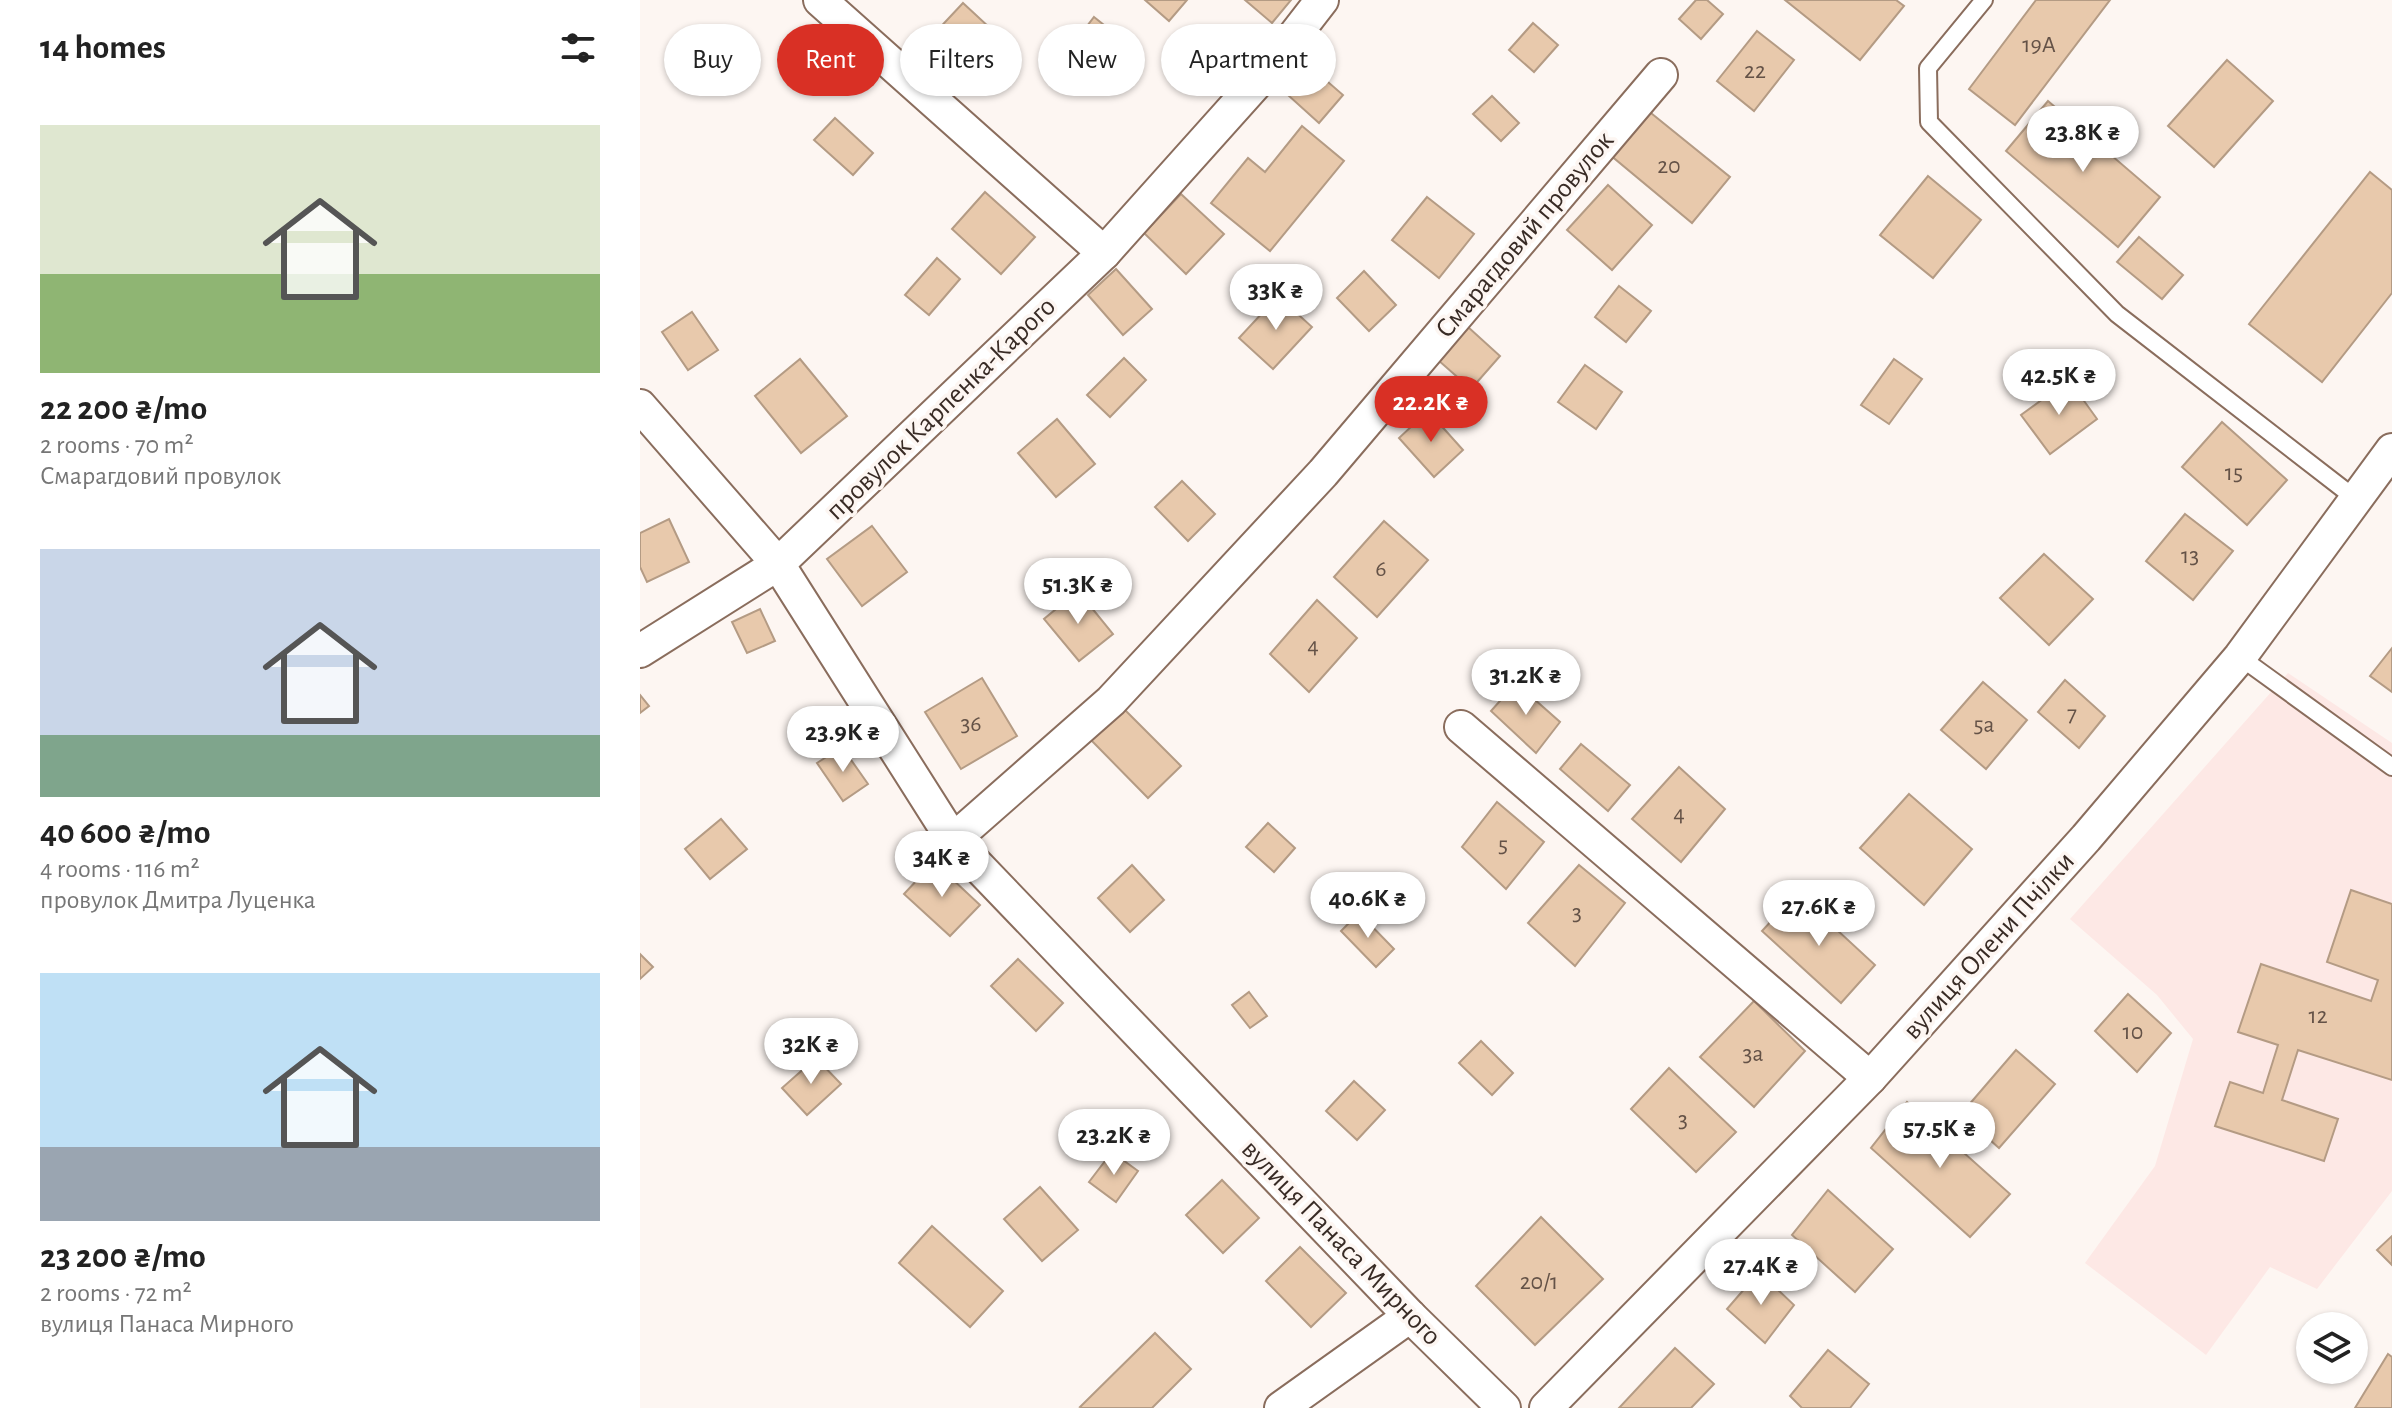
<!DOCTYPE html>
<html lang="en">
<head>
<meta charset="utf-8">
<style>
	body { margin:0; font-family:"Alegreya Sans",sans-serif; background:#f2f2f2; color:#222; height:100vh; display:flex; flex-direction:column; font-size:30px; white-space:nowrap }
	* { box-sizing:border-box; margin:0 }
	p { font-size:26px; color:#767676 }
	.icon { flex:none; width:44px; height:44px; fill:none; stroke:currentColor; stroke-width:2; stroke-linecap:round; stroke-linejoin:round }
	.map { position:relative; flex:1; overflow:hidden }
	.sheet { display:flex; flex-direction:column; background:#fff; width:640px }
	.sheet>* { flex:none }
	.guide { position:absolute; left:24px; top:24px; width:760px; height:72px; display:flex; gap:16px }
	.fabs { position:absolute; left:1656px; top:1312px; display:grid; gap:16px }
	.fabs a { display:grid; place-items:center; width:72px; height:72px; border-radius:50%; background:#fff; box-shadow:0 2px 6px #0004; font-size:40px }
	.price { position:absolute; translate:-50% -68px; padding:0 18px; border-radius:28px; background:#fff; color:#222; font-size:26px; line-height:52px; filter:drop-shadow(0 2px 4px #0008) }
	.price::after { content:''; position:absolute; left:50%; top:48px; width:24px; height:18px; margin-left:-12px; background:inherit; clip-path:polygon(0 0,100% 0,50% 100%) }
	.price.active { background:#d93025; color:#fff }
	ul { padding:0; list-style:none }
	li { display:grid; align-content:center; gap:16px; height:424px; padding:0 40px }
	li span { display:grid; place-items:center; height:248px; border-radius:0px; color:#555 }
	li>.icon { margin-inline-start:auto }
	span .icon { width:144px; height:144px; fill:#fffc; stroke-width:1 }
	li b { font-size:34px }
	h2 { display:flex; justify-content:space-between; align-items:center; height:96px; padding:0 40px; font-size:34px }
	.tag { padding:0 28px; border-radius:36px; background:#fff; box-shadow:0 2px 6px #0004; font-size:28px; line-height:72px }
	.tag.active { background:#d93025; color:#fff }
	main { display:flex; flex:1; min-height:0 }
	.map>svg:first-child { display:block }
</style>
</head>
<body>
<main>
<section class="sheet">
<h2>14 homes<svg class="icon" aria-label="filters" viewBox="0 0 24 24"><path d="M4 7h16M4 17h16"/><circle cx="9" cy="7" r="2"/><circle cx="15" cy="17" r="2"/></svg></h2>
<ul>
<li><span style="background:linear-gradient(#dfe7d0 60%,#8fb573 0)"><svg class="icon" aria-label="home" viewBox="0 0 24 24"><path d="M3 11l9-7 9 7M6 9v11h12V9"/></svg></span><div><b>22 200 ₴/mo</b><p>2 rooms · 70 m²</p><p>Смарагдовий провулок</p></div></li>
<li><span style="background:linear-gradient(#c9d6e8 75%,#7fa58c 0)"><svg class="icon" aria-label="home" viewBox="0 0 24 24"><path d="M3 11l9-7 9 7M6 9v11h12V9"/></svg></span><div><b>40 600 ₴/mo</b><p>4 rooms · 116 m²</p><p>провулок Дмитра Луценка</p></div></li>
<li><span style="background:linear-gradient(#bfe0f5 70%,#9aa5b1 0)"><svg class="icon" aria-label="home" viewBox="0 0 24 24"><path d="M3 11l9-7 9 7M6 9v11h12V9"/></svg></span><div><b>23 200 ₴/mo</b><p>2 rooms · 72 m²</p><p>вулиця Панаса Мирного</p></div></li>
</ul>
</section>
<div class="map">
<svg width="1752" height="1408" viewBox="0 0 1752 1408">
	<rect width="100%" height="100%" fill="#fdf6f2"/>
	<polygon fill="#fde8e5" points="1648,673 1752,743 1752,1191 1677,1289 1630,1267 1566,1355 1445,1263 1515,1166 1553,1039 1517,995 1430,919"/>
	<g fill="#e8c9ac" stroke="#b49b84" stroke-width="2">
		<polygon points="505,0 547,0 529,21"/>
		<polygon points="605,0 651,0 632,23"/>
		<polygon points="1056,0 1067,0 1083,14 1061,39 1039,19"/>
		<polygon points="1145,0 1256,0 1264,6 1220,60"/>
		<polygon points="1396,0 1470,0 1375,125 1329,89"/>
		<polygon points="323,3 364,41 334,73 293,35"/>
		<polygon points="454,17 489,45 466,74 431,47"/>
		<polygon points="893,23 918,45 894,72 869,50"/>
		<polygon points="1117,31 1154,60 1114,111 1077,81"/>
		<polygon points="1587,60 1633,101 1574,167 1528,126"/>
		<polygon points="673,69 703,95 679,123 649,96"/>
		<polygon points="852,96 879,123 861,141 833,114"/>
		<polygon points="1408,101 1520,197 1478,247 1366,151"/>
		<polygon points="1006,109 1090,177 1052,223 969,154"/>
		<polygon points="195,118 233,153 213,175 174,140"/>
		<polygon points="662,126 704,161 630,251 571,203 608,158 625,172"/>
		<polygon points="1730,172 1752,190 1752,293 1682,382 1609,324"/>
		<polygon points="1288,176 1341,220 1293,278 1240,235"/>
		<polygon points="968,185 1012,225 972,270 927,230"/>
		<polygon points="345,192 395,237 361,274 312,229"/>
		<polygon points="541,194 584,234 546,274 504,233"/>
		<polygon points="787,197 834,234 799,278 752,240"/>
		<polygon points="1499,237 1543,275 1522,299 1477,262"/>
		<polygon points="297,258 320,279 289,315 265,295"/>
		<polygon points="476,269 512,309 483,335 448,295"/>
		<polygon points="724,271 756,305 729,331 697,298"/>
		<polygon points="979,286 1011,311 986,342 955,317"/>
		<polygon points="638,296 672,327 633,369 599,338"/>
		<polygon points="52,312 78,350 48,370 22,332"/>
		<polygon points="828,327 860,356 831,389 798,360"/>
		<polygon points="484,358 506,380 470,417 447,395"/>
		<polygon points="160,359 207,416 161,453 115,396"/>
		<polygon points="1254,359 1282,379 1249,424 1221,405"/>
		<polygon points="945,365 982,392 956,429 918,402"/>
		<polygon points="1429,380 1457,419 1410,454 1381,415"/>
		<polygon points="788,411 823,450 794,477 759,438"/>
		<polygon points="417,419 455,464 416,497 378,453"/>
		<polygon points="1582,422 1647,480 1607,525 1542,467"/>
		<polygon points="542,481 575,514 548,541 515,507"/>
		<polygon points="1545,514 1593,551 1553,600 1506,561"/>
		<polygon points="29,519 49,562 7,582 0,567 0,533"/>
		<polygon points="744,521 788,560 737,617 694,577"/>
		<polygon points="232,526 267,572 222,606 187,559"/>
		<polygon points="1404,554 1453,599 1409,645 1360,598"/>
		<polygon points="438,591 473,634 439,661 404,619"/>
		<polygon points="677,600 717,638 669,692 630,654"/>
		<polygon points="120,609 135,641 107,653 92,622"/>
		<polygon points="1752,648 1752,692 1730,676"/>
		<polygon points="342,678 377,736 321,769 285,712"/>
		<polygon points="1425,680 1465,716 1439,748 1398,712"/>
		<polygon points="1343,682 1387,720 1346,769 1301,730"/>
		<polygon points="876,683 920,722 896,753 851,711"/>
		<polygon points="0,695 9,706 0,713"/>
		<polygon points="482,707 541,766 508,798 450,739"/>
		<polygon points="941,744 990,785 968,811 920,769"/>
		<polygon points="202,747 228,784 203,801 177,763"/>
		<polygon points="1039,767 1085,809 1041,862 992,819"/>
		<polygon points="1269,794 1332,849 1284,905 1220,848"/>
		<polygon points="857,802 904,842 866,889 822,847"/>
		<polygon points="81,819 107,849 70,879 45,849"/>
		<polygon points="628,823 655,848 634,872 606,847"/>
		<polygon points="294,862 340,905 310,936 264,894"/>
		<polygon points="492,865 524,900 490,932 458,898"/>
		<polygon points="939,865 985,903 935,966 888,923"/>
		<polygon points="1711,890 1752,904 1752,1080 1658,1050 1642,1100 1698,1119 1684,1161 1575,1126 1590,1082 1623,1093 1638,1045 1598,1032 1621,964 1731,1001 1738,980 1687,962"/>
		<polygon points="1157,893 1235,965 1201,1003 1122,931"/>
		<polygon points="719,913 754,949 736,967 701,931"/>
		<polygon points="0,954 13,967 0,979"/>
		<polygon points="378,959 423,1003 396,1031 351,986"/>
		<polygon points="609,992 627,1016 610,1028 592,1005"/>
		<polygon points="1488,994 1531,1033 1497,1072 1455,1031"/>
		<polygon points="1114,1001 1165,1051 1114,1107 1060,1057"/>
		<polygon points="841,1041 873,1073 852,1095 819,1063"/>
		<polygon points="1376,1050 1415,1084 1359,1148 1321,1114"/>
		<polygon points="176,1058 201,1084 167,1115 142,1088"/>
		<polygon points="1029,1068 1096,1132 1056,1172 991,1109"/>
		<polygon points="714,1081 745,1110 717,1140 686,1111"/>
		<polygon points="1267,1102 1370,1194 1330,1237 1231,1148"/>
		<polygon points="472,1152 498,1171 476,1202 449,1182"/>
		<polygon points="582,1180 619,1218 583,1253 546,1215"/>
		<polygon points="400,1187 438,1230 402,1261 364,1219"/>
		<polygon points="1188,1190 1253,1249 1215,1292 1152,1235"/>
		<polygon points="901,1217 963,1279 895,1345 836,1286"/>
		<polygon points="292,1226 363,1291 330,1327 259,1263"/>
		<polygon points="1752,1236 1752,1265 1737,1250"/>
		<polygon points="660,1247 706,1293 671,1327 626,1281"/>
		<polygon points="1119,1272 1154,1305 1125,1343 1087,1309"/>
		<polygon points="515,1333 551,1369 512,1408 442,1408 440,1407"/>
		<polygon points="1035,1348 1074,1384 1051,1408 979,1408"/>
		<polygon points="1188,1350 1229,1384 1210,1408 1162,1408 1150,1396"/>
		<polygon points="1748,1354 1752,1357 1752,1408 1715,1408"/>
	</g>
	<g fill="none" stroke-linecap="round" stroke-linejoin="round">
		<defs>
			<g id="service">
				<polyline points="1344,0 1288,68 1289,122 1477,314 1716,499"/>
				<polyline points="1600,657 1752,767"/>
			</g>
			<g id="minor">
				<polyline points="180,0 464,253"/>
				<polyline points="0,406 138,564 313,840 770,1316 864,1408"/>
				<polyline points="0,651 138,564 464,253 627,71 682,0"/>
				<polyline points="821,727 1230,1078"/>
				<polyline points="313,840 471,701 683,473 1021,75"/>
				<polyline points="641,1408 770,1316"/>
				<polyline points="906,1408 1230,1078 1446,838 1600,657 1752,450"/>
			</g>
		</defs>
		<use href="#service" stroke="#8a6d5d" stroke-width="20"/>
		<use href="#minor" stroke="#8a6d5d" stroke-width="36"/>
		<use href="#service" stroke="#fff" stroke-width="16"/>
		<use href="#minor" stroke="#fff" stroke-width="32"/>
	</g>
	<g text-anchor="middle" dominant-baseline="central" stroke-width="7" stroke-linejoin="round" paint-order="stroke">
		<g font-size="24" fill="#645247">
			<text x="1399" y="45">19А</text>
			<text x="1115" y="71">22</text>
			<text x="1029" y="166">20</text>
			<text x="1594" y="473">15</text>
			<text x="1550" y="556">13</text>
			<text x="741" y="569">6</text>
			<text x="673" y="646">4</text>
			<text x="1432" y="714">7</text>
			<text x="331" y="724">36</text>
			<text x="1344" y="725">5а</text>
			<text x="1039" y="814">4</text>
			<text x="863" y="845">5</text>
			<text x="937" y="913">3</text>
			<text x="1678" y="1016">12</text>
			<text x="1493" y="1032">10</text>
			<text x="1113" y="1054">3а</text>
			<text x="1043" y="1120">3</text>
			<text x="899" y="1282">20/1</text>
		</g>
		<g font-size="28" fill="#382b25" stroke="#fdf6f2">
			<text transform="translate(885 235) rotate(-50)">Смарагдовий провулок</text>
			<text transform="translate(301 409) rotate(-44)">провулок Карпенка-Карого</text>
			<text transform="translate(1349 946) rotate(-48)">вулиця Олени Пчілки</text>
			<text transform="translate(701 1243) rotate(46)">вулиця Панаса Мирного</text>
		</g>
	</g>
</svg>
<div class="fabs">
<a><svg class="icon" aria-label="layers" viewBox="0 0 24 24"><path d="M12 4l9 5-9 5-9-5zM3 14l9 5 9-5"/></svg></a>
</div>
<b class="price" style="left:1443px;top:174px">23.8K ₴</b>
<b class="price" style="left:636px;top:332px">33K ₴</b>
<b class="price" style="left:1419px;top:417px">42.5K ₴</b>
<b class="price active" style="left:791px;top:444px">22.2K ₴</b>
<b class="price" style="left:438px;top:626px">51.3K ₴</b>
<b class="price" style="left:886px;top:717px">31.2K ₴</b>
<b class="price" style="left:203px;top:774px">23.9K ₴</b>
<b class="price" style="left:302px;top:899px">34K ₴</b>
<b class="price" style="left:728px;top:940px">40.6K ₴</b>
<b class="price" style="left:1179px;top:948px">27.6K ₴</b>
<b class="price" style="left:171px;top:1086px">32K ₴</b>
<b class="price" style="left:1300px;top:1170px">57.5K ₴</b>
<b class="price" style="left:474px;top:1177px">23.2K ₴</b>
<b class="price" style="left:1121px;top:1307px">27.4K ₴</b>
<div class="guide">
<a class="tag">Buy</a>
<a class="tag active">Rent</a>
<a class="tag">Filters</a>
<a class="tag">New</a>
<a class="tag">Apartment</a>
</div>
</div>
</main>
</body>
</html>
